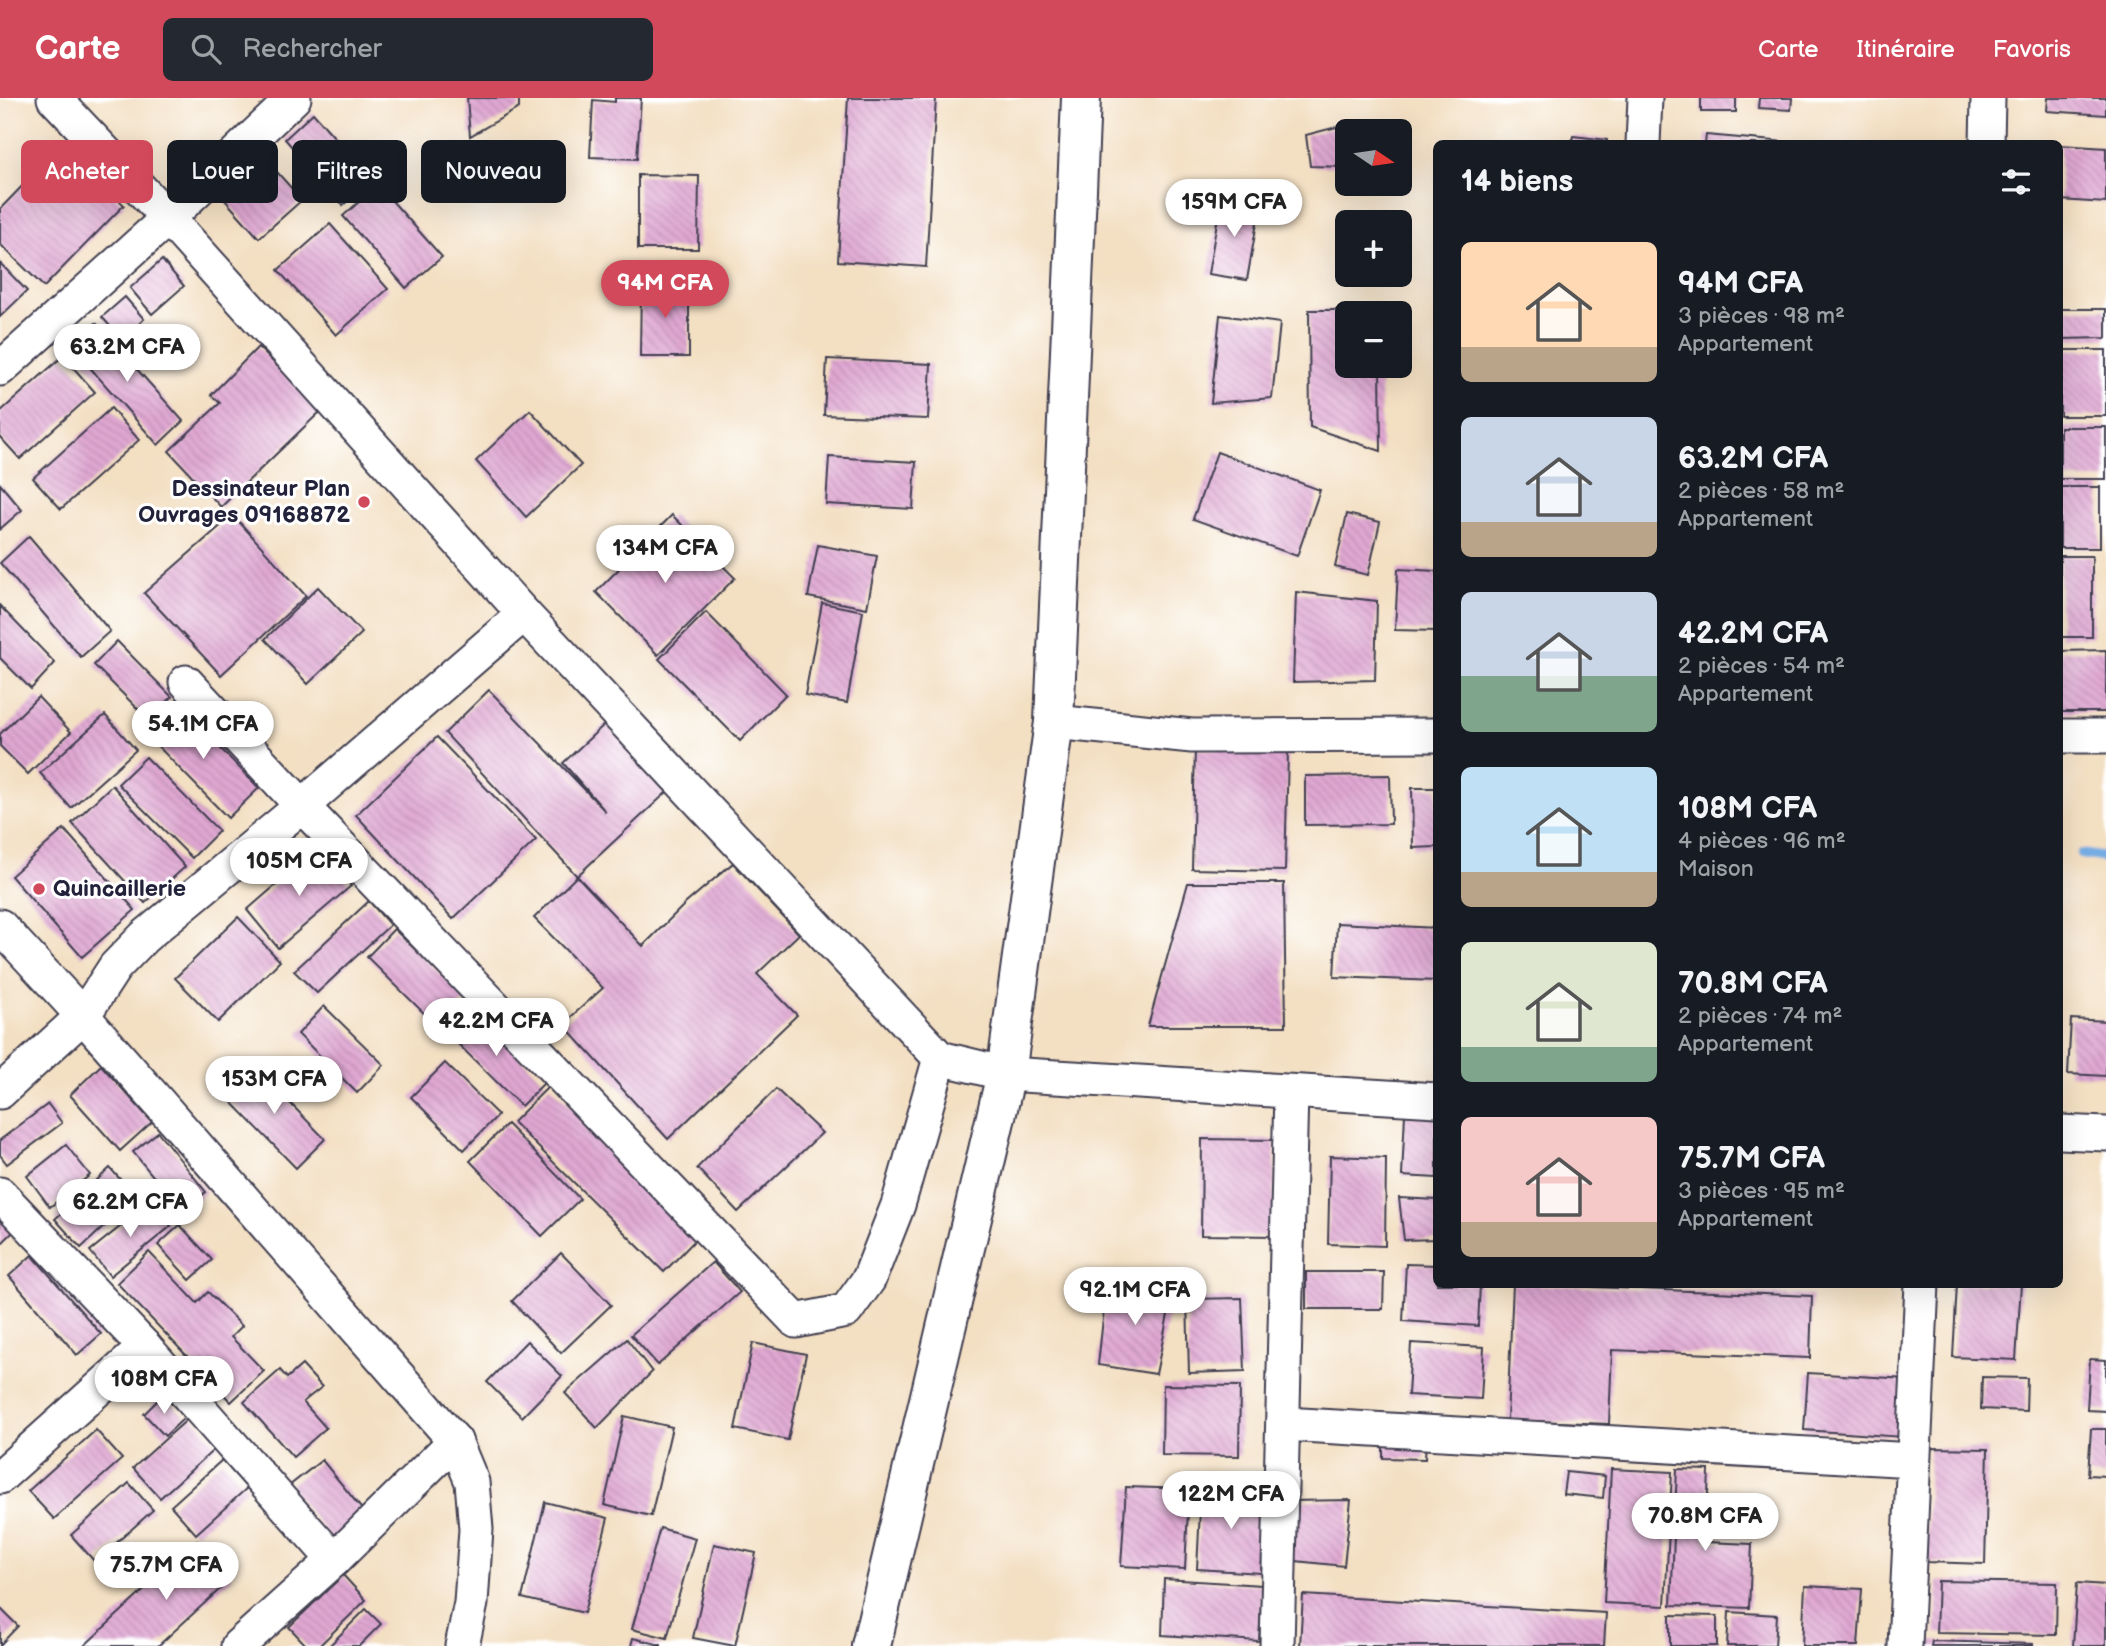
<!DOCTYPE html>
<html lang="fr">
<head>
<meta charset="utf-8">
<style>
	body { margin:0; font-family:"Balsamiq Sans",sans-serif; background:#242831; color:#f1f3f6; height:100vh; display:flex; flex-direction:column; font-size:26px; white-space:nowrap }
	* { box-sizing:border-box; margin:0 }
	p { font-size:23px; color:#9ea1a6 }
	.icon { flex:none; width:38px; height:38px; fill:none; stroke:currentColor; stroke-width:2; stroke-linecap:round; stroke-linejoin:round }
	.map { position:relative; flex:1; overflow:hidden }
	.drawer { position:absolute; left:1433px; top:42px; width:630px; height:1148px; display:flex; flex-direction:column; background:#171b24; border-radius:10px; box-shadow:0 7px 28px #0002 }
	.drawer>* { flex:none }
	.hud { position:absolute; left:21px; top:42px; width:665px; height:63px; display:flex; gap:14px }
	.needle { width:46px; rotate:103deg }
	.fabs { position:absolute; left:1335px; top:21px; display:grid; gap:14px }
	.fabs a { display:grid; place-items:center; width:77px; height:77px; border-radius:10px; background:#171b24; box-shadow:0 7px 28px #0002; font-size:35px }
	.price { position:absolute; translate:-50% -60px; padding:0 16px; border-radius:24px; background:#fff; color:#222; font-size:23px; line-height:46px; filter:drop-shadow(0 2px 4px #0008) }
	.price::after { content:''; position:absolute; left:50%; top:42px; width:21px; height:16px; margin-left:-10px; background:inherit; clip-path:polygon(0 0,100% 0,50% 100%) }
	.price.current { background:#d1495b; color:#fff }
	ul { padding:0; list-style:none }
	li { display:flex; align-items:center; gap:21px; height:175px; padding:0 28px }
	li span { display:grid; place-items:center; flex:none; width:196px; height:140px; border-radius:10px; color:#555 }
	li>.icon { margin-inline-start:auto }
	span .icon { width:84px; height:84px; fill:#fffc; stroke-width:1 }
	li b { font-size:30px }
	h2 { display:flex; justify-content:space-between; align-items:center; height:84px; padding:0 28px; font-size:30px }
	.tag { padding:0 24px; border-radius:10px; background:#171b24; box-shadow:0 7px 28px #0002; font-size:24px; line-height:63px }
	.tag.current { background:#d1495b; color:#fff }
	header { display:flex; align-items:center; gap:42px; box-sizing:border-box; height:98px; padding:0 35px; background:#d1495b; color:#fff }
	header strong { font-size:33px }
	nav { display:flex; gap:38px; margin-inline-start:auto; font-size:24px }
	.search { width:490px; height:63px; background:#242831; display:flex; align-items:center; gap:18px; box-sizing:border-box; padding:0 24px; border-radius:10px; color:#9ea1a6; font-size:26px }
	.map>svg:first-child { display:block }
</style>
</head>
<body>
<header>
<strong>Carte</strong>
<div class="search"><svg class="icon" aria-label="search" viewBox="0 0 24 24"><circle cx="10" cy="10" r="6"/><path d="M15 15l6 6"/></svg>Rechercher</div>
<nav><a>Carte</a><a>Itinéraire</a><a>Favoris</a></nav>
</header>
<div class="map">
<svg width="2106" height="1548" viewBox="0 0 2106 1548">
	<defs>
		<pattern id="building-back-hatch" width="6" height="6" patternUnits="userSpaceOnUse" patternTransform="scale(1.75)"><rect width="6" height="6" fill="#dfa7d2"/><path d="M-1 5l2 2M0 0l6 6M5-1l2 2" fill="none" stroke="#bf8fb5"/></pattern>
	</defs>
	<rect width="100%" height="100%" fill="#fff"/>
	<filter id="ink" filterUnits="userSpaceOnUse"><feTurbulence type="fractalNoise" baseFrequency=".0143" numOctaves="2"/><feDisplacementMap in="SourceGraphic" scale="14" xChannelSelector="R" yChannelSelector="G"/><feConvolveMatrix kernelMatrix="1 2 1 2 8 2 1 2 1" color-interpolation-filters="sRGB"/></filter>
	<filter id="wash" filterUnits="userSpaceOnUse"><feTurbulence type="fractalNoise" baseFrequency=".00686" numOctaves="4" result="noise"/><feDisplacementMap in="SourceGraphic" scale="28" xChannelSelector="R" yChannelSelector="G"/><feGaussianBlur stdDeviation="1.57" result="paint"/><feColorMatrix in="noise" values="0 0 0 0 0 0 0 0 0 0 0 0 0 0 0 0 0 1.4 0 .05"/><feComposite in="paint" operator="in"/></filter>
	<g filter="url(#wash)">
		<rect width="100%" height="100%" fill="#f3dfc2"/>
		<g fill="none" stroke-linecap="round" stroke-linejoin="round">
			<polyline stroke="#75ace4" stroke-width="10" points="2081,756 2106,760"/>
		</g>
		<g id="blocks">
			<g fill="url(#building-back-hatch)">
				<polygon points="467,0 519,0 519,10 470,38"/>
				<polygon points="615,0 641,0 637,61 590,59 593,2 615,4"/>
				<polygon points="848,0 936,0 926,169 838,163"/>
				<rect x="1701" y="0" width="35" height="14"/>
				<polygon points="1759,0 1792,0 1791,12 1758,10"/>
				<polygon points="2048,0 2106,0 2106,17 2047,13"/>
				<polygon points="313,15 372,82 343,107 285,41"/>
				<polygon points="1352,25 1352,33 1348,33 1348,69 1310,68 1306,37"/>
				<polygon points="1706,37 1785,44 1785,46 1705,46"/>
				<polygon points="1573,38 1607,42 1607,46 1571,46"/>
				<polygon points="63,46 124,107 44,189 0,146 0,111"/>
				<polygon points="2060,47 2106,50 2106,105 2060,102"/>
				<polygon points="268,64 302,102 259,140 225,102"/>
				<polygon points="638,77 699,78 698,151 638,151"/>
				<polygon points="378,87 442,159 406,190 343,118"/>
				<polygon points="1221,101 1260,107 1247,182 1208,176"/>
				<polygon points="330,126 388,191 336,237 278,172"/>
				<polygon points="162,162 184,188 152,216 130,190"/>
				<polygon points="0,165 27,193 0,219"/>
				<polygon points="641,184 689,185 689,259 640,259"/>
				<polygon points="125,199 144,221 122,242 102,219"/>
				<polygon points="2060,211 2106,211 2106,240 2060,241"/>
				<polygon points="1309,212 1379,212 1379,215 1348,215 1348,268 1380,268 1381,353 1310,329"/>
				<polygon points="1220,217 1280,225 1272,300 1211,305"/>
				<polygon points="96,225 183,323 158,347 71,248"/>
				<polygon points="258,249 322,312 221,409 169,353 220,305 211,297"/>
				<rect x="2060" y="252" width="46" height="66"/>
				<polygon points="63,258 95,294 20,361 0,339 0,314"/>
				<polygon points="827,261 931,266 928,321 824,317"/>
				<polygon points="111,310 139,342 61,411 33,380"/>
				<polygon points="530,312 581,367 526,419 476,363"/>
				<rect x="2060" y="329" width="46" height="52"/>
				<polygon points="1217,354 1320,392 1297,458 1193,421"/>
				<polygon points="829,359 916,364 913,411 826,406"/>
				<polygon points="0,386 22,412 0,431"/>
				<rect x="2060" y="389" width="40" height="61"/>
				<polygon points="1347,416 1380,424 1368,477 1335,469"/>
				<polygon points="233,417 306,498 221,577 144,495"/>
				<polygon points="672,417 735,480 658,557 596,494"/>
				<polygon points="29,438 110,533 81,559 0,465"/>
				<polygon points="818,447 877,458 867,510 808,499"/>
				<rect x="2060" y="458" width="32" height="81"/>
				<polygon points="1398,471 1437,473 1437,533 1395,532"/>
				<polygon points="318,489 362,535 308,586 265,541"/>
				<polygon points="1296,494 1377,503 1375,582 1293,584"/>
				<polygon points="822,505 863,513 847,605 805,597"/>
				<polygon points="0,508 55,565 31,591 0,560"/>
				<polygon points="706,514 786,596 740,643 659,561"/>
				<polygon points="117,543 172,599 149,622 94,567"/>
				<polygon points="2106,552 2106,614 2060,614 2060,553"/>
				<polygon points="489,592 606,714 563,665 606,625 667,694 577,778 445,635"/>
				<polygon points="38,599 71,634 28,676 0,648 0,636"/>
				<polygon points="178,607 259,690 228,720 147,637"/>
				<polygon points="105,617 136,652 71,710 40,675"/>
				<polygon points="437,639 536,742 453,821 356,717"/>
				<polygon points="1195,651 1288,654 1285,773 1192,771"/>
				<polygon points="146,659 219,733 192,760 118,686"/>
				<polygon points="1390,677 1391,726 1305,727 1305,678"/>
				<polygon points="112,687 185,769 145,805 72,725"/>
				<polygon points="1412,690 1437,690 1437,749 1413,750"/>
				<polygon points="64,731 135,812 82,859 11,778"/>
				<polygon points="319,750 351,788 278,850 247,812"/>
				<polygon points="733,765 799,836 757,876 797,917 668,1041 563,926 603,890 534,820 577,778 643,848 686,805"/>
				<polygon points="1188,785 1284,785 1286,928 1148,928"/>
				<polygon points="369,803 390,827 317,895 294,873"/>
				<polygon points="238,819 280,863 218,924 175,880"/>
				<polygon points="1337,825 1437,830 1437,883 1334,879"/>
				<polygon points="394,831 466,901 438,929 367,859"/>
				<polygon points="324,908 384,967 357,995 298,936"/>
				<polygon points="472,911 545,984 521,1008 448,936"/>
				<polygon points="2071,921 2106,923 2106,978 2068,976"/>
				<polygon points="445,965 498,1017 464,1052 411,999"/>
				<polygon points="252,966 325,1041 296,1070 223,995"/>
				<polygon points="101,967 152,1024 120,1053 70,997"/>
				<polygon points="550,987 701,1136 664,1174 513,1024"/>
				<polygon points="776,991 822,1035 738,1114 697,1070"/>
				<polygon points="48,1006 62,1025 7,1066 0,1057 0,1042"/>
				<polygon points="1405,1016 1437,1016 1437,1080 1402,1078"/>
				<polygon points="507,1026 580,1101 542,1138 470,1063"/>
				<polygon points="158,1034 206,1094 182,1113 133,1054"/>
				<polygon points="1202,1041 1275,1042 1274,1138 1201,1137"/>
				<polygon points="66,1047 90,1077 50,1109 27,1078"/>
				<polygon points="1330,1058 1386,1060 1385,1148 1328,1146"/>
				<polygon points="110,1070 136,1099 81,1150 55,1121"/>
				<polygon points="1399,1100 1437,1102 1437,1141 1404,1142"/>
				<polygon points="151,1104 171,1128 110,1178 90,1153"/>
				<polygon points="0,1114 16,1131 0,1147"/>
				<polygon points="180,1127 212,1162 190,1182 158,1147"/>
				<polygon points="149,1154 197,1205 208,1194 242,1228 231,1239 264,1273 231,1304 117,1185"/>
				<polygon points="561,1155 611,1207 561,1255 512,1203"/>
				<polygon points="32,1157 101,1236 77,1257 9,1178"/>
				<polygon points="713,1164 740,1194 658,1267 631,1237"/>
				<polygon points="1406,1166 1437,1167 1437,1186 1480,1186 1478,1228 1403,1223"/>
				<polygon points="1306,1174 1384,1174 1383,1211 1306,1211"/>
				<polygon points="1175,1182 1156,1276 1098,1267 1106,1193"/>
				<polygon points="1513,1186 1812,1198 1810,1260 1612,1252 1609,1326 1507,1322"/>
				<polygon points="1957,1186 2021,1186 2016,1262 1953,1259"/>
				<polygon points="1242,1200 1245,1273 1189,1275 1187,1201"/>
				<polygon points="627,1241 652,1274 597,1330 565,1295"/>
				<polygon points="527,1243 562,1278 522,1319 487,1284"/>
				<polygon points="753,1245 806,1256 788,1342 735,1331"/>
				<polygon points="1411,1245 1484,1249 1481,1301 1408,1297"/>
				<polygon points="2090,1261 2106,1262 2106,1313 2087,1312"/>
				<polygon points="302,1267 322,1289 303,1304 326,1330 293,1359 244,1304 280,1272 287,1280"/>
				<polygon points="1808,1275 1907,1281 1903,1339 1804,1332"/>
				<polygon points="1982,1279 2027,1280 2026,1313 1981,1311"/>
				<polygon points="1163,1287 1240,1288 1239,1358 1162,1357"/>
				<polygon points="163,1297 185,1319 165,1338 144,1316"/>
				<polygon points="191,1318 218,1348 160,1400 133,1370"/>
				<polygon points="624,1318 672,1329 651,1418 604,1407"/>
				<polygon points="2091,1331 2106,1331 2106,1378 2088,1377"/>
				<polygon points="96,1332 122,1361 54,1421 28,1393"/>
				<polygon points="1383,1340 1426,1340 1425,1361 1383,1360"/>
				<polygon points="1929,1350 1988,1351 1985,1466 1926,1464"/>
				<polygon points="222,1362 247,1390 196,1436 171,1408"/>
				<polygon points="322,1362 365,1415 332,1442 289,1388"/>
				<polygon points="1611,1371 1672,1374 1665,1508 1604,1505"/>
				<polygon points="1677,1371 1709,1372 1706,1444 1752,1446 1749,1510 1671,1507"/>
				<polygon points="1566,1374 1605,1378 1603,1400 1563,1396"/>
				<polygon points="129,1385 153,1412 95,1464 71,1437"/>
				<polygon points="1126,1389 1189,1391 1185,1471 1121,1468"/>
				<polygon points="1201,1392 1266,1395 1261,1475 1197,1471"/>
				<polygon points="1351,1402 1344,1468 1286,1462 1289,1403"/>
				<polygon points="545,1404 608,1420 584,1515 522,1500"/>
				<polygon points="660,1430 695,1440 667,1540 632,1531"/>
				<polygon points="197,1443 232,1480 158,1548 84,1548"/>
				<polygon points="714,1446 756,1455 735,1548 693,1540"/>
				<polygon points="343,1477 366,1502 319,1548 307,1548 289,1529"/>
				<polygon points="1164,1481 1262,1487 1259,1543 1162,1537"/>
				<polygon points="1938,1483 2057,1485 2056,1537 1936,1535"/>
				<polygon points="2077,1485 2106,1487 2106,1548 2073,1548"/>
				<polygon points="1805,1488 1862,1491 1858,1548 1802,1548"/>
				<polygon points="1303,1497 1606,1515 1604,1548 1300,1548"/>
				<polygon points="0,1510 18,1528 0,1547"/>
				<polygon points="366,1511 381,1526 359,1548 329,1548"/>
				<polygon points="1729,1514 1777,1517 1775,1548 1727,1548"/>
				<polygon points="1670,1517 1717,1518 1717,1548 1670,1548"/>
				<polygon points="633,1540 661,1547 661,1548 631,1548"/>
				<polygon points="1932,1543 2033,1546 2033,1548 1931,1548"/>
			</g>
		</g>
	</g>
	<g filter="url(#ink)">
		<use href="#blocks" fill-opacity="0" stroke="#413e4f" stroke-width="2"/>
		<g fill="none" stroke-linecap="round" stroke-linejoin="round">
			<defs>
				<g id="street">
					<polyline points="54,0 168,120 524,516 940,960 1006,976 1437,1002"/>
					<polyline points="1643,46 1645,0"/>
					<polyline points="1987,46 1988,0"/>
					<polyline points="0,271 168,120 294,0"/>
					<polyline points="186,584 302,708 796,1223 846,1213 869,1181 898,1107 940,960"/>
					<polyline points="1054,624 1192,638 1437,637"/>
					<polyline points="2060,638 2106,638"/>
					<polyline points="0,828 83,918 455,1343 472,1384 476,1431 471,1505 462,1548"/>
					<polyline points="0,994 83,918 115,869 144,839 302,708 524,516"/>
					<polyline points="2060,1034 2106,1036"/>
					<polyline points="0,1096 145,1249"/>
					<polyline points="1284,1326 1913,1362"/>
					<polyline points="0,1379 145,1249 334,1462"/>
					<polyline points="238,1548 334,1462 455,1343"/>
					<polyline points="1277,1548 1291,994"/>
					<polyline points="1905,1548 1922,1186"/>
				</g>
				<polyline id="secondary" points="871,1548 1006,976 1054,624 1081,0"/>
			</defs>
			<use href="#street" stroke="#413e4f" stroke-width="37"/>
			<use href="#secondary" stroke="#413e4f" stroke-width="42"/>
			<use href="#street" stroke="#fff" stroke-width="33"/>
			<use href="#secondary" stroke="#fff" stroke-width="38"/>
		</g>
	</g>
	<g fill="#d1495b" stroke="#fff" stroke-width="2.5">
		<circle cx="364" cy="404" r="7"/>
		<circle cx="39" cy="791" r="7"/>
	</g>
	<g text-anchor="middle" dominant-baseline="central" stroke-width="6" stroke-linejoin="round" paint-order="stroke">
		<g font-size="23" font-weight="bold" fill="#22223b" stroke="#fff" text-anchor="end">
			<text x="350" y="391">Dessinateur Plan<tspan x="350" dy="26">Ouvrages 09168872</tspan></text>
			<text x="53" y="791" text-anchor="start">Quincaillerie</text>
		</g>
	</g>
</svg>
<div class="fabs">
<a><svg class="needle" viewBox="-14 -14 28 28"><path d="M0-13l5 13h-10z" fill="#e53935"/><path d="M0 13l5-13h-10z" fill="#9ea1a6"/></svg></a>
<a>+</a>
<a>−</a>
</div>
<b class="price" style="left:1234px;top:141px">159M CFA</b>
<b class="price current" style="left:665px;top:222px">94M CFA</b>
<b class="price" style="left:127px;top:286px">63.2M CFA</b>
<b class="price" style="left:665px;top:487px">134M CFA</b>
<b class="price" style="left:203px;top:663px">54.1M CFA</b>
<b class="price" style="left:299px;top:800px">105M CFA</b>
<b class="price" style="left:496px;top:960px">42.2M CFA</b>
<b class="price" style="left:274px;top:1018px">153M CFA</b>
<b class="price" style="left:130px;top:1141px">62.2M CFA</b>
<b class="price" style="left:1135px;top:1229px">92.1M CFA</b>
<b class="price" style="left:164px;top:1318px">108M CFA</b>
<b class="price" style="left:1231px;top:1433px">122M CFA</b>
<b class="price" style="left:1705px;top:1455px">70.8M CFA</b>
<b class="price" style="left:166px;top:1504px">75.7M CFA</b>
<div class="hud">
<a class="tag current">Acheter</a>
<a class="tag">Louer</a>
<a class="tag">Filtres</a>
<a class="tag">Nouveau</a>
</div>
<section class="drawer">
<h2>14 biens<svg class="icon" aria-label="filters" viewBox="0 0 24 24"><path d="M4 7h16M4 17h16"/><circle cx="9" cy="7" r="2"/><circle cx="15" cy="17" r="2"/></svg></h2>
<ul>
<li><span style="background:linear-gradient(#ffd9b3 75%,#b9a48a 0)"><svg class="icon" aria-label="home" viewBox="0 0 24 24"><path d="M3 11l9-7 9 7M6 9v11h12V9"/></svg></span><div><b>94M CFA</b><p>3 pièces · 98 m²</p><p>Appartement</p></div></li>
<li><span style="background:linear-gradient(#c9d6e8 75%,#b9a48a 0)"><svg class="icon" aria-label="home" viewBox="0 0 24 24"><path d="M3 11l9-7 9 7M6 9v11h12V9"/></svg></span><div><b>63.2M CFA</b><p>2 pièces · 58 m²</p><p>Appartement</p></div></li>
<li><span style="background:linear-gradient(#c9d6e8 60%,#7fa58c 0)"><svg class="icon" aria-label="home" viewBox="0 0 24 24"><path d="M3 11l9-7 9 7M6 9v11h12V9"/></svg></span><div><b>42.2M CFA</b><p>2 pièces · 54 m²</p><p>Appartement</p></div></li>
<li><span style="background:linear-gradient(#bfe0f5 75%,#b9a48a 0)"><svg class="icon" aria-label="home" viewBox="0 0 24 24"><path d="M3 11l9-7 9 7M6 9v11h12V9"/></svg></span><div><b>108M CFA</b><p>4 pièces · 96 m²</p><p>Maison</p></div></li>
<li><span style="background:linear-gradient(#dfe7d0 75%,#7fa58c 0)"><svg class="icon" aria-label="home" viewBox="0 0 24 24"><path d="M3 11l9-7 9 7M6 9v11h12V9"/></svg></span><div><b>70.8M CFA</b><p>2 pièces · 74 m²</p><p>Appartement</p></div></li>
<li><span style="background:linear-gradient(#f6c9c9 75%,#b9a48a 0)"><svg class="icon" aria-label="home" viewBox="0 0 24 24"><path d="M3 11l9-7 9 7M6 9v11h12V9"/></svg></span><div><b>75.7M CFA</b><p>3 pièces · 95 m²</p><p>Appartement</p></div></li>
</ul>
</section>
</div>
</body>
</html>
